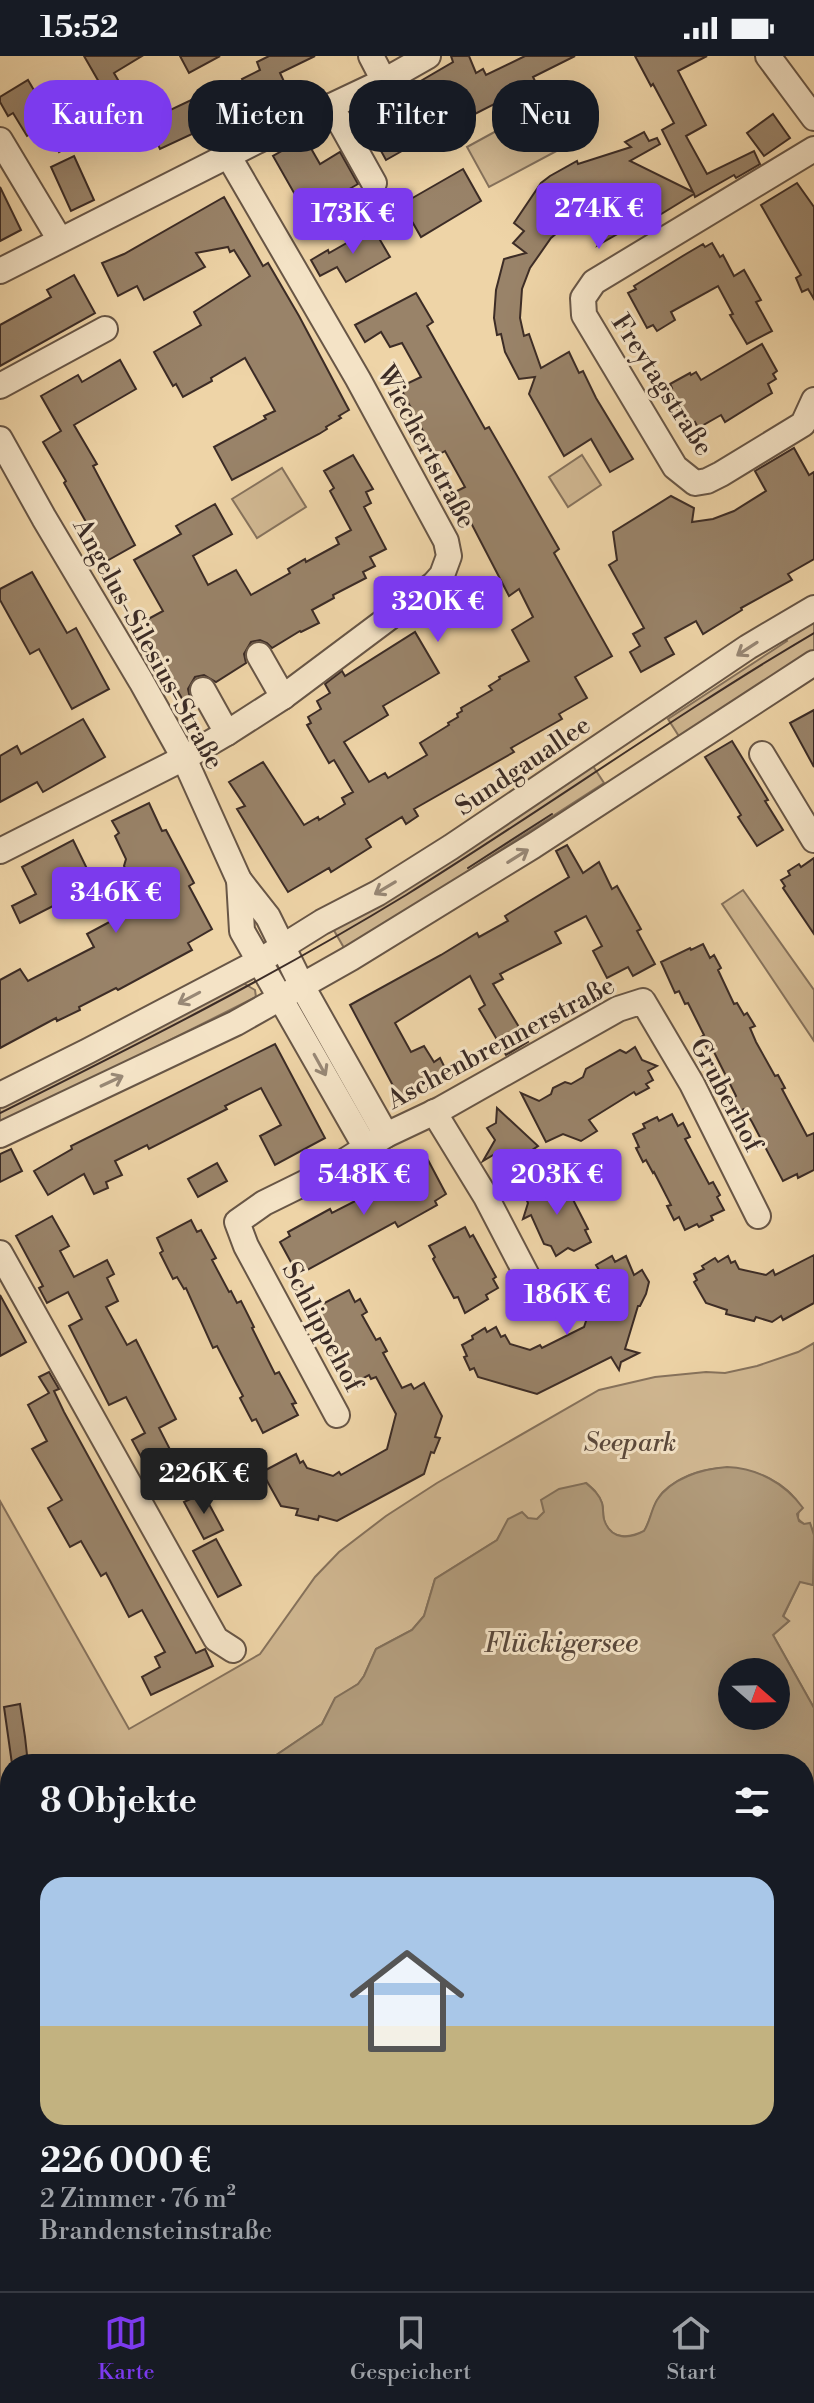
<!DOCTYPE html>
<html lang="de">
<head>
<meta charset="utf-8">
<style>
	body { margin:0; font-family:"Libre Bodoni",serif; background:#20242c; color:#f1f3f6; height:100vh; display:flex; flex-direction:column; font-size:30px; white-space:nowrap }
	* { box-sizing:border-box; margin:0 }
	p { font-size:26px; color:#9ea1a6 }
	.icon { flex:none; width:44px; height:44px; fill:none; stroke:currentColor; stroke-width:2; stroke-linecap:round; stroke-linejoin:round }
	.map { position:relative; flex:1; overflow:hidden }
	.details { position:absolute; left:0px; top:1698px; width:814px; height:538px; display:flex; flex-direction:column; background:#171b24; border-radius:32px 32px 0 0; box-shadow:0 8px 32px #0002 }
	.details>* { flex:none }
	.hud { position:absolute; left:24px; top:24px; width:766px; height:72px; display:flex; gap:16px }
	.needle { width:52px; rotate:110deg }
	.tools { position:absolute; left:718px; top:1602px; display:grid; gap:16px }
	.tools a { display:grid; place-items:center; width:72px; height:72px; border-radius:50%; background:#171b24; box-shadow:0 8px 32px #0002; font-size:40px }
	.price { position:absolute; translate:-50% -68px; padding:0 18px; border-radius:8px; background:#7c3aed; color:#fff; font-size:26px; line-height:52px; filter:drop-shadow(0 2px 4px #0008) }
	.price::after { content:''; position:absolute; left:50%; top:48px; width:24px; height:18px; margin-left:-12px; background:inherit; clip-path:polygon(0 0,100% 0,50% 100%) }
	.price.active { background:#222; color:#fff }
	ul { padding:0; list-style:none }
	li { display:grid; align-content:center; gap:16px; height:424px; padding:0 40px }
	li span { display:grid; place-items:center; height:248px; border-radius:24px; color:#555 }
	li>.icon { margin-inline-start:auto }
	span .icon { width:144px; height:144px; fill:#fffc; stroke-width:1 }
	li b { font-size:34px }
	h2 { display:flex; justify-content:space-between; align-items:center; height:96px; padding:0 40px; font-size:34px }
	.pill { padding:0 28px; border-radius:32px; background:#171b24; box-shadow:0 8px 32px #0002; font-size:28px; line-height:72px }
	.pill.active { background:#7c3aed; color:#fff }
	.status { display:flex; justify-content:space-between; align-items:center; height:56px; padding:0 40px; background:#171b24; direction:ltr }
	.status svg { height:22px; fill:currentColor }
	.tab-bar { display:flex; justify-content:space-around; align-items:center; height:112px; border-top:2px solid #363941; background:#171b24; font-size:22px; color:#9ea1a6 }
	.tab-bar a { display:grid; justify-items:center; gap:4px }
	.tab-bar .active { color:#7c3aed }
	.map>svg:first-child { display:block }
</style>
</head>
<body>
<div class="status"><b>15:52</b><svg viewBox="0 0 49 12"><path d="M0 12V9h3v3zM5 12V6h3v6zM10 12V3h3v9zM15 12V0h3v12zM26 1h20v11H26zM47 4h2v5h-2z"/></svg></div>
<div class="map">
<svg width="814" height="2235" viewBox="0 0 814 2235">
	<rect width="100%" height="100%" fill="#eed4a7"/>
	<filter id="stains"><feTurbulence type="fractalNoise" baseFrequency=".0025" numOctaves="4"/><feColorMatrix values="0 0 0 0 .2 0 0 0 0 .09 0 0 0 0 .02 0 0 0 .5 -.17"/></filter>
	<radialGradient id="worn" r=".72"><stop offset=".6" stop-color="#630" stop-opacity="0"/><stop offset="1" stop-color="#630" stop-opacity=".3"/></radialGradient>
	<g fill="#d0b791" stroke="#86725c" stroke-width="2">
		<polygon points="542,50 564,91 489,131 467,91"/>
		<polygon points="582,399 601,429 568,451 549,421"/>
		<polygon points="282,412 306,451 257,482 232,443"/>
		<polygon points="814,558 814,598 682,685 668,663 787,585 783,577"/>
		<polygon points="591,707 604,727 474,811 478,819 347,897 332,871"/>
		<polygon points="743,834 814,934 814,985 722,848"/>
		<polygon points="243,927 255,934 256,941 0,1069 0,1051"/>
		<path d="M814,1287V1479L810,1468H804L798,1463C798,1459 799,1456 798,1452C797,1441 787,1434 779,1428C742,1405 696,1406 663,1436C652,1447 652,1463 644,1475C630,1482 612,1484 605,1467C602,1460 604,1454 602,1447C599,1438 593,1433 586,1427L544,1451V1456L537,1463H509L497,1484L435,1523L424,1560L412,1574L376,1593L364,1620L358,1628L335,1643L322,1668L263,1708H10V1789L0,1790V1445L129,1673L260,1598L315,1521L339,1496L386,1460L437,1427L599,1334L655,1321L706,1316L725,1317L757,1310L798,1296Z"/>
		<polygon points="800,1525 813,1529 814,1525 814,1652 773,1579 789,1565 783,1561"/>
		<polygon points="814,1787 814,2235 251,2235 267,2226 804,2226 804,1804"/>
	</g>
	<g fill="#b19b7b" stroke="#826f59" stroke-width="2" fill-rule="evenodd">
		<path d="M727,1411C757,1412 785,1427 803,1452L797,1458L799,1465L804,1468L810,1467L814,1479L813,1529L800,1526L783,1560L789,1565L773,1579L814,1652V1787L804,1804V1708H263L322,1668L335,1642L358,1628L364,1620L376,1593L412,1574L424,1560L435,1523L497,1484L508,1463L522,1456L528,1462L537,1463L544,1456L541,1444L559,1433L586,1427C593,1433 599,1438 602,1447C604,1454 602,1460 605,1466C612,1484 630,1483 644,1475C650,1466 651,1454 657,1444C671,1422 702,1413 727,1411ZM732,1616H776V1660H732Z"/>
		<polygon points="10,1789 10,2226 267,2226 251,2235 0,2235 0,1790"/>
	</g>
	<g fill="#998369" stroke="#3c2c26" stroke-width="2">
		<polygon points="84,0 142,0 114,17 133,50 118,59"/>
		<polygon points="180,0 220,0 189,17"/>
		<polygon points="269,0 315,0 280,17 288,34 255,50 242,23 260,14 257,6"/>
		<polygon points="451,0 469,0 476,17 483,13 486,19 525,0 575,0 533,21 538,31 506,47 504,43 463,64 467,71 439,87 434,77 386,104 370,75 421,46 412,30 453,6"/>
		<polygon points="635,0 707,0 678,15 706,69 686,80 707,118 754,95 760,108 736,122 734,119 695,141 694,138 640,171 637,167 598,189 630,135 563,172 551,182 530,212 522,233 520,262 524,280 529,278 541,312 569,296 579,317 583,315 596,342 633,403 610,416 591,383 564,400 529,338 535,321 519,323 505,296 501,278 497,279 494,262 496,234 504,203 526,197 513,187 524,175 514,167 541,127 550,120 577,105 578,108 631,91 625,86 644,76 649,85 657,82 660,88 630,105 693,136 662,74 674,67 653,28 651,30"/>
		<polygon points="28,24 52,65 27,80 13,57 8,60 0,46 0,41"/>
		<polygon points="208,36 222,64 160,93 147,65"/>
		<polygon points="773,58 790,82 764,100 747,77"/>
		<polygon points="63,63 76,86 59,96 47,72"/>
		<polygon points="305,82 320,108 340,96 358,128 306,158 273,100"/>
		<polygon points="74,100 94,144 71,155 51,111"/>
		<polygon points="463,113 481,145 421,181 402,148"/>
		<polygon points="797,127 814,151 814,243 808,233 802,236 796,222 801,219 761,149"/>
		<polygon points="0,131 21,174 0,185"/>
		<polygon points="224,141 263,210 268,207 299,260 349,354 339,360 341,362 326,371 327,373 319,378 232,424 214,391 266,363 264,360 275,355 245,302 211,322 212,325 183,341 176,328 173,330 154,296 201,269 194,256 250,220 234,194 230,196 228,191 196,197 205,211 144,244 137,230 118,240 102,207 124,198"/>
		<polygon points="373,172 390,201 346,226 337,211 320,220 311,204 328,194 329,197"/>
		<polygon points="712,187 720,201 723,199 734,220 744,214 761,244 756,246 772,275 747,288 730,259 733,258 718,230 671,256 675,264 657,275 653,269 647,272 628,237 636,233 634,230 686,198 703,188 705,191"/>
		<polygon points="74,219 95,257 0,310 0,269 51,241 47,234"/>
		<polygon points="416,237 433,266 427,270 485,373 489,371 559,493 554,497 612,600 575,621 587,642 559,658 562,663 511,692 514,696 414,753 418,760 406,768 402,761 366,783 371,791 331,816 329,812 288,836 237,753 245,750 229,726 263,706 304,769 318,761 319,764 345,748 342,742 353,736 334,704 329,707 307,669 311,667 308,661 321,653 317,645 330,637 325,628 342,615 345,620 415,576 439,617 383,650 388,659 344,686 369,726 385,717 388,722 427,699 420,687 449,669 448,667 458,661 457,658 462,655 461,652 492,634 489,630 500,623 499,621 529,605 512,574 533,561 519,533 509,540 455,436 465,431 445,395 436,400 400,331 421,321 402,287 390,291 381,276 365,286 355,269"/>
		<polygon points="762,288 777,315 773,318 776,323 768,328 772,337 725,366 721,359 698,372 695,366 687,371 666,334 672,332 670,328 690,317 691,319 696,316 701,324"/>
		<polygon points="120,304 136,333 74,369 97,408 93,410 135,489 105,506 83,468 86,466 64,427 66,425 43,386 61,375 41,340 78,319 82,326"/>
		<polygon points="794,392 809,419 814,416 814,503 788,518 792,524 741,552 742,554 703,578 696,565 665,582 674,598 641,616 630,596 640,590 633,578 644,572 609,509 617,504 613,476 671,440 694,452 692,466 713,463 734,455 766,435 755,415"/>
		<polygon points="353,399 373,433 366,436 371,447 364,451 386,493 370,501 375,510 363,516 366,522 333,539 334,542 312,554 319,567 301,576 300,575 272,592 267,587 260,584 251,586 244,598 246,607 216,626 204,619 195,621 188,633 190,642 184,646 139,568 163,555 134,504 181,478 176,470 215,448 232,478 193,500 208,529 236,514 251,539 290,517 288,513 305,503 306,506 339,488 336,482 351,474 330,435 334,432 324,415"/>
		<polygon points="32,516 67,577 76,572 109,633 72,653 39,593 30,598 0,544 0,533"/>
		<polygon points="814,654 814,711 790,667"/>
		<polygon points="83,663 105,701 43,736 37,726 0,746 0,700 17,690 21,698"/>
		<polygon points="732,685 768,744 765,745 783,774 757,790 738,761 741,759 705,701"/>
		<polygon points="149,747 162,775 166,774 194,827 189,830 212,873 188,887 192,894 118,934 116,932 79,951 80,954 57,965 56,962 0,992 0,924 20,913 28,925 94,891 87,878 143,848 124,810 126,803 115,780 119,777 112,765"/>
		<polygon points="73,784 93,825 57,843 59,847 20,867 12,850 36,838 22,811"/>
		<polygon points="567,789 583,817 599,806 612,833 617,830 641,873 637,875 655,908 633,920 628,911 607,922 593,895 602,890 586,860 555,876 561,887 500,918 503,923 493,928 528,986 506,999 479,953 485,949 470,920 395,967 411,996 424,990 434,1006 440,1002 447,1016 399,1041 350,949 441,899 477,877 479,881 508,865 505,860 569,821 556,795"/>
		<polygon points="814,802 814,878 783,832 785,830 781,824 790,819 788,815 799,808 801,811"/>
		<polygon points="703,888 710,902 714,899 721,912 718,914 734,948 737,947 744,959 747,957 755,970 750,972 756,986 775,1020 778,1019 785,1032 782,1033 807,1080 814,1077 814,1114 798,1122 797,1118 783,1125 752,1066 744,1053 740,1055 733,1042 736,1040 713,994 709,996 701,981 704,979 688,947 685,948 679,935 675,937 661,906 690,892 691,894"/>
		<polygon points="275,988 325,1082 275,1109 260,1080 281,1069 261,1032 225,1050 227,1053 149,1093 147,1089 115,1105 122,1119 106,1126 108,1132 94,1138 84,1118 48,1139 34,1115 72,1093 71,1090"/>
		<polygon points="635,991 642,1004 657,1010 648,1015 653,1024 646,1028 649,1032 636,1039 634,1036 589,1064 597,1075 581,1085 563,1078 546,1086 521,1037 539,1045 551,1038 553,1032 565,1026 571,1028 583,1021 586,1013 620,994 626,997"/>
		<polygon points="497,1052 538,1090 514,1106 512,1102 505,1106 500,1095 483,1105 495,1084 487,1072 496,1067"/>
		<polygon points="672,1058 678,1070 683,1067 690,1081 685,1083 709,1128 713,1126 720,1139 717,1141 724,1154 711,1160 713,1164 699,1171 697,1168 685,1174 679,1161 674,1164 667,1150 671,1149 654,1116 653,1117 646,1104 643,1106 636,1092 639,1091 633,1078 645,1072 643,1068 657,1061 659,1065"/>
		<polygon points="11,1093 22,1115 0,1126 0,1098"/>
		<polygon points="428,1104 446,1138 435,1145 437,1149 398,1171 395,1166 298,1219 280,1186 290,1180 288,1176 330,1153 332,1157 365,1140 377,1133 375,1129 414,1107 416,1111"/>
		<polygon points="217,1107 227,1125 198,1141 188,1123"/>
		<polygon points="555,1120 559,1127 563,1124 588,1173 585,1174 591,1186 574,1195 568,1192 556,1200 551,1190 544,1188 531,1159 523,1163 528,1147 524,1138"/>
		<polygon points="52,1160 69,1190 60,1195 74,1221 107,1204 114,1218 107,1222 118,1245 106,1251 127,1289 136,1284 176,1363 159,1372 183,1419 158,1432 132,1384 145,1377 126,1341 109,1349 69,1270 82,1263 68,1236 47,1247 39,1232 43,1230 16,1180"/>
		<polygon points="191,1164 197,1176 201,1174 216,1202 212,1204 229,1236 231,1235 237,1247 241,1245 254,1271 252,1272 275,1318 279,1316 296,1347 292,1348 298,1359 263,1377 256,1363 252,1365 240,1342 243,1340 236,1327 217,1290 213,1292 186,1232 184,1233 177,1221 173,1223 160,1197 163,1195 157,1182"/>
		<polygon points="465,1171 470,1181 473,1179 496,1221 493,1223 498,1232 486,1239 488,1243 465,1257 458,1241 454,1242 433,1203 435,1201 429,1190"/>
		<polygon points="814,1199 814,1247 783,1264 781,1260 772,1266 756,1261 754,1265 726,1258 727,1254 706,1247 694,1226 697,1224 694,1218 704,1213 702,1210 715,1202 718,1206 728,1200 731,1207 735,1205 739,1213 766,1219 773,1214 775,1219"/>
		<polygon points="612,1200 615,1206 626,1200 634,1219 642,1214 649,1226 646,1238 640,1250 638,1250 625,1293 639,1297 621,1306 619,1314 611,1301 537,1338 478,1321 474,1312 470,1314 464,1301 467,1300 462,1289 473,1283 472,1280 485,1272 487,1276 496,1271 501,1281 505,1279 510,1288 530,1294 540,1289 542,1292 584,1271 597,1232 590,1219 599,1214 596,1209"/>
		<polygon points="349,1234 355,1246 360,1243 367,1256 362,1259 376,1284 380,1282 387,1295 383,1297 402,1332 411,1328 414,1333 424,1327 442,1360 435,1381 440,1382 434,1397 431,1396 424,1418 337,1465 319,1460 318,1464 296,1459 298,1453 281,1450 262,1416 296,1398 300,1407 303,1405 307,1412 333,1420 339,1416 341,1419 387,1393 396,1358 376,1321 371,1323 369,1319 356,1326 351,1318 347,1321 339,1305 343,1303 329,1277 324,1279 316,1264 320,1262 315,1252"/>
		<polygon points="0,1239 26,1286 0,1300"/>
		<polygon points="49,1316 59,1333 54,1335 64,1356 196,1597 205,1593 213,1610 151,1639 142,1621 160,1611 155,1601 165,1596 142,1554 129,1561 106,1517 101,1520 81,1485 70,1491 48,1452 62,1444 32,1393 47,1385 28,1349 49,1337 39,1321"/>
		<polygon points="203,1437 223,1474 204,1483 184,1446"/>
		<polygon points="216,1483 241,1529 218,1541 193,1495"/>
		<polygon points="20,1648 25,1681 28,1708 12,1708 4,1651"/>
	</g>
	<g fill="none" stroke-linecap="round" stroke-linejoin="round">
		<defs>
			<g id="minor">
				<polyline points="371,0 384,25"/>
				<polyline points="768,0 814,62"/>
				<polyline points="331,50 374,127"/>
				<polyline points="0,84 60,184"/>
				<polyline points="814,93 594,226 583,242 584,259 675,411 695,427 707,425 721,418 803,368 814,344"/>
				<polyline points="0,215 257,85 384,25 428,0"/>
				<polyline points="0,330 105,273"/>
				<polyline points="0,383 44,462 141,625 184,702 239,824 268,861 302,930 386,1079"/>
				<polyline points="259,599 283,641"/>
				<polyline points="203,634 227,677"/>
				<polyline points="762,698 814,784"/>
				<polyline points="0,795 184,702 227,677 283,641 434,528 442,519 449,500 446,485 358,323 229,101"/>
				<polyline points="239,824 242,875 366,1092"/>
				<polyline points="0,1039 88,995 258,906 322,866 378,837 451,791 748,591 814,552"/>
				<polyline points="434,1056 486,1141 534,1233"/>
				<polyline points="0,1079 236,967 351,902 533,790 814,607"/>
				<polyline points="0,1197 216,1583 233,1594"/>
				<polyline points="337,1359 246,1190 237,1166 264,1147 329,1115 386,1079 441,1053 618,953 643,945 692,1028 758,1160"/>
			</g>
		</defs>
		<use href="#minor" stroke="#685646" stroke-width="28"/>
		<use href="#minor" stroke="#f4e3c6" stroke-width="24"/>
		<g stroke="#3c2c26" stroke-width="2">
			<polyline points="468,812 552,758"/>
			<path d="M0,1057C137,989 275,919 406,839C543,754 675,659 814,577"/>
		</g>
	</g>
	<defs><path id="oneway-shaft" d="M-6 0H5M1.5-3L5.5 0L1.5 3" fill="none" stroke-width="1.6" stroke-linecap="round" stroke-linejoin="round" transform="scale(2)"/></defs>
	<g stroke="#988876">
		<use href="#oneway-shaft" transform="translate(747 593) rotate(147)"/>
		<use href="#oneway-shaft" transform="translate(518 800) rotate(-32)"/>
		<use href="#oneway-shaft" transform="translate(385 832) rotate(149)"/>
		<use href="#oneway-shaft" transform="translate(189 942) rotate(152)"/>
		<use href="#oneway-shaft" transform="translate(320 1009) rotate(61)"/>
		<use href="#oneway-shaft" transform="translate(112 1025) rotate(-25)"/>
	</g>
	<g text-anchor="middle" dominant-baseline="central" stroke-width="6" stroke-linejoin="round" paint-order="stroke">
		<g font-size="26" fill="#3c2c26" stroke="#f4e3c6">
			<text transform="translate(662 329) rotate(57)">Freytagstraße</text>
			<text transform="translate(426 391) rotate(62)">Wiechertstraße</text>
			<text transform="translate(148 588) rotate(61)">Angelus-Silesius-Straße</text>
			<text transform="translate(523 710) rotate(-34)">Sundgauallee</text>
			<text transform="translate(501 987) rotate(-28)">Aschenbrennerstraße</text>
			<text transform="translate(726 1039) rotate(62)">Gruberhof</text>
			<text transform="translate(322 1271) rotate(62)">Schlippehof</text>
		</g>
		<g font-size="26" font-style="italic" fill="#5a483b" stroke="#f4e3c6">
			<text x="630" y="1387">Seepark</text>
		</g>
		<g font-size="28" font-style="italic" fill="#59483b" stroke="#f4e3c6">
			<text x="561" y="1587">Flückigersee</text>
		</g>
	</g>
	<rect width="100%" height="100%" filter="url(#stains)"/>
	<rect width="100%" height="100%" fill="url(#worn)"/>
</svg>
<div class="tools">
<a><svg class="needle" viewBox="-14 -14 28 28"><path d="M0-13l5 13h-10z" fill="#e53935"/><path d="M0 13l5-13h-10z" fill="#9ea1a6"/></svg></a>
</div>
<b class="price" style="left:599px;top:195px">274K €</b>
<b class="price" style="left:353px;top:200px">173K €</b>
<b class="price" style="left:438px;top:588px">320K €</b>
<b class="price" style="left:116px;top:879px">346K €</b>
<b class="price" style="left:364px;top:1161px">548K €</b>
<b class="price" style="left:557px;top:1161px">203K €</b>
<b class="price" style="left:567px;top:1281px">186K €</b>
<b class="price active" style="left:204px;top:1460px">226K €</b>
<div class="hud">
<a class="pill active">Kaufen</a>
<a class="pill">Mieten</a>
<a class="pill">Filter</a>
<a class="pill">Neu</a>
</div>
<section class="details">
<h2>8 Objekte<svg class="icon" aria-label="filters" viewBox="0 0 24 24"><path d="M4 7h16M4 17h16"/><circle cx="9" cy="7" r="2"/><circle cx="15" cy="17" r="2"/></svg></h2>
<ul>
<li><span style="background:linear-gradient(#a9c7e8 60%,#c2b280 0)"><svg class="icon" aria-label="home" viewBox="0 0 24 24"><path d="M3 11l9-7 9 7M6 9v11h12V9"/></svg></span><div><b>226 000 €</b><p>2 Zimmer · 76 m²</p><p>Brandensteinstraße</p></div></li>
</ul>
</section>
</div>
<nav class="tab-bar">
<a class="active"><svg class="icon" aria-label="map" viewBox="0 0 24 24"><path d="M3 6l6-2 6 2 6-2v14l-6 2-6-2-6 2zM9 4v14M15 6v14"/></svg>Karte</a>
<a><svg class="icon" aria-label="saved" viewBox="0 0 24 24"><path d="M7 4h10v16l-5-4-5 4z"/></svg>Gespeichert</a>
<a><svg class="icon" aria-label="home" viewBox="0 0 24 24"><path d="M3 11l9-7 9 7M6 9v11h12V9"/></svg>Start</a>
</nav>
</body>
</html>
